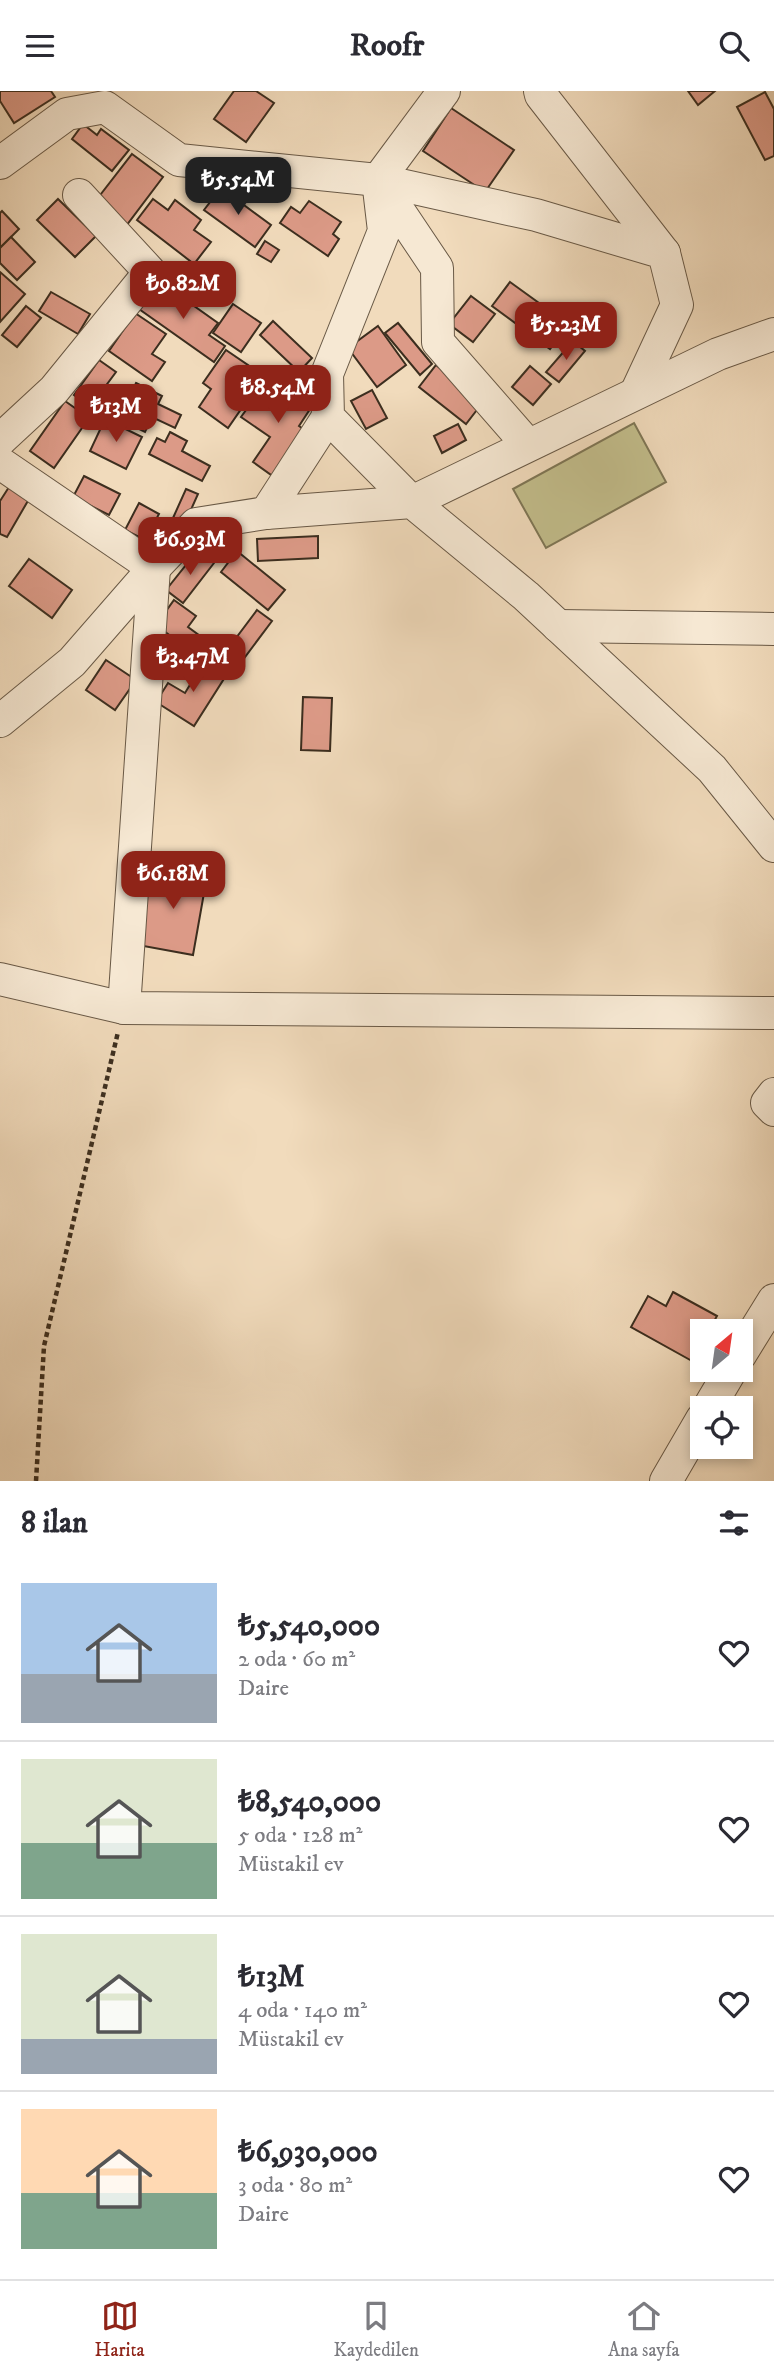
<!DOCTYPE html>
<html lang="tr">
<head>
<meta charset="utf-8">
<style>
	body { margin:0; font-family:"IM FELL DW Pica",serif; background:#f2f2f3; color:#2b2b33; height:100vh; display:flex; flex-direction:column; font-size:26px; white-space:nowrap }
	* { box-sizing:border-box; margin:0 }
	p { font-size:23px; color:#7c7c81 }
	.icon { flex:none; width:38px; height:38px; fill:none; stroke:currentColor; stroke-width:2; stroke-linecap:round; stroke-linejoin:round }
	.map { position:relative; height:1390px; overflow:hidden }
	.panel { display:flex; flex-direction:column; background:#fff; flex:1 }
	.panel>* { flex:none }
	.needle { width:46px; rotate:29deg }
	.controls { position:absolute; left:690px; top:1228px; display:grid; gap:14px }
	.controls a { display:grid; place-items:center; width:63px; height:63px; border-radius:0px; background:#fff; box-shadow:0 4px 10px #0003; font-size:35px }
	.price { position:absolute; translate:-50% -60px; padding:0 16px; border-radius:14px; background:#8f2418; color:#fff; font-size:23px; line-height:46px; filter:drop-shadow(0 2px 4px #0008) }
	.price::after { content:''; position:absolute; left:50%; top:42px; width:21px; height:16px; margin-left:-10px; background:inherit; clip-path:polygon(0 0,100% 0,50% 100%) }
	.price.on { background:#222; color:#fff }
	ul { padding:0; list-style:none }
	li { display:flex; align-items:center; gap:21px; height:175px; padding:0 21px }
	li+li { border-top:2px solid #e1e1e2 }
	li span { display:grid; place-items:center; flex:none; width:196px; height:140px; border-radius:0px; color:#555 }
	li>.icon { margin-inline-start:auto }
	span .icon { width:84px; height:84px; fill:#fffc; stroke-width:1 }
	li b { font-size:30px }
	h2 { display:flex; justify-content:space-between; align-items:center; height:84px; padding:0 21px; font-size:30px }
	header { display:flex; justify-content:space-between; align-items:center; height:91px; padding:0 21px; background:#fff; font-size:32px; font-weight:700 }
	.tabs { display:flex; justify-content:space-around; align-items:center; height:98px; border-top:2px solid #e1e1e2; background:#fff; font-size:19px; color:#7c7c81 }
	.tabs a { display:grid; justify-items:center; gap:4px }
	.tabs .on { color:#8f2418 }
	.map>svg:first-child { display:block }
</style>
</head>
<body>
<header><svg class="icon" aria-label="menu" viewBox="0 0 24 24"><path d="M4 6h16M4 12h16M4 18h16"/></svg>Roofr<svg class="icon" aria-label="search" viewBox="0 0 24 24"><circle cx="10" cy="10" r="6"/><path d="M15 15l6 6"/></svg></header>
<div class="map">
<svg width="774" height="1390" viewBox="0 0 774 1390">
	<rect width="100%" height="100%" fill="#f1dbbc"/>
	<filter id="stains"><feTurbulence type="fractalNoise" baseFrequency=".00286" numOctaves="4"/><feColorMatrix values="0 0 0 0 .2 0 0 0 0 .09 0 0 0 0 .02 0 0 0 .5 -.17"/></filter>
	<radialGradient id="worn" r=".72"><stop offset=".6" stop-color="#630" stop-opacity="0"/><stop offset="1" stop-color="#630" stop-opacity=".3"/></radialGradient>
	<polygon fill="#c2bd8b" stroke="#7f7655" stroke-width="2" points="634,332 666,391 546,457 513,398"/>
	<g fill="#dc9a87" stroke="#3c2e1f" stroke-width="2">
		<polygon points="0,0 51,0 55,6 14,32 0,10"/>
		<polygon points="234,0 256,0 274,12 246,51 214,28"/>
		<polygon points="688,0 715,0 698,14"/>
		<polygon points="765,1 774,18 774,65 765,69 737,16"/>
		<polygon points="451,17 514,59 485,101 423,60"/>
		<polygon points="83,33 97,44 101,38 129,59 112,80 72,48"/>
		<polygon points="132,63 163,86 126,135 94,112"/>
		<polygon points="221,97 271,134 255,156 204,119"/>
		<polygon points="58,108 96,145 75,166 37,129"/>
		<polygon points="153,108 168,119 175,109 201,129 194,139 211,151 194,173 137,129"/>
		<polygon points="309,110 341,131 333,143 339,148 328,165 280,132 291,116 300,122"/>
		<polygon points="2,120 19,138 0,157 0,122"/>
		<polygon points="11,146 35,171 17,189 0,172 0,157"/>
		<polygon points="265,150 279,159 271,171 257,163"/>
		<polygon points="0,181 25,203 0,231"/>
		<polygon points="510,191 568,233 550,258 492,215"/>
		<polygon points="155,195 167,203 170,198 218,232 209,244 225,255 214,271 139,218"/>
		<polygon points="51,201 90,223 78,243 39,220"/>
		<polygon points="471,205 495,223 473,251 449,233"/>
		<polygon points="233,213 261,232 241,261 213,242"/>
		<polygon points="26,215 41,227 17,256 2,244"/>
		<polygon points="135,222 166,243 152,263 165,271 152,290 109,260"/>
		<polygon points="273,230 312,267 299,281 260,244"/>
		<polygon points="398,232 432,273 420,284 385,242"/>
		<polygon points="378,235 406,274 377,296 348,257"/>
		<polygon points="573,250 585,260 559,291 546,281"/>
		<polygon points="226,259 264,285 228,337 199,316 211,298 203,292"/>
		<polygon points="99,269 116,281 90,316 74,304"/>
		<polygon points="436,274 483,311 466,333 419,296"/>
		<polygon points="530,275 551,293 533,314 512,296"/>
		<polygon points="136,292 162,305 158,313 181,324 175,337 152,326 145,341 119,328"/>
		<polygon points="265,293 282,305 289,295 314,312 299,335 306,340 274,386 253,371 270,346 241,326"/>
		<polygon points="372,299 387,327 366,338 351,310"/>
		<polygon points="65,310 89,327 54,377 30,360"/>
		<polygon points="105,328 142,346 126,378 90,360"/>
		<polygon points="458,333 466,349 442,362 434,345"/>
		<polygon points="170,341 187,350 182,360 210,375 202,390 149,363 157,347 165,351"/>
		<polygon points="84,385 120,403 109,424 73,406"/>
		<polygon points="9,396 29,408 7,446 0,443 0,410"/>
		<polygon points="186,398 198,403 185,432 173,427"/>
		<polygon points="139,412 159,423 145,449 125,439"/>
		<polygon points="318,445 318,467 258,470 257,448"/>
		<polygon points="198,459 214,472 183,512 166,499"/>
		<polygon points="237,460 285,499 268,519 221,481"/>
		<polygon points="29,468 72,499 52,527 9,495"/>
		<polygon points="174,509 196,525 188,536 211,553 200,567 156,534"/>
		<polygon points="257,519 272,530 239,574 224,563"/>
		<polygon points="106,569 136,589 115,619 86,599"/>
		<polygon points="205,569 227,583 194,635 156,611 168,592 185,602"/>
		<polygon points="303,606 332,607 330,660 301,659"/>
		<polygon points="152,776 207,785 193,864 138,854"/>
		<polygon points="673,1201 717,1225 708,1241 702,1241 702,1252 692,1270 631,1236 648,1205 666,1215"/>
	</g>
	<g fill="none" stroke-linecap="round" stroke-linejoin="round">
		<defs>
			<g id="minor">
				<polyline points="444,0 378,89 536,124 664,162 677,214 636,302"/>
				<polyline points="540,0 541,4 664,162"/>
				<polyline points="0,72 67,23 105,16 179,69 378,89"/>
				<polyline points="0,349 54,299 150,181 79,104"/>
				<polyline points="528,354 438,251 437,177 378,89 384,140 327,283 328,326 412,411 718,263 774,243"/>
				<polyline points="0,372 154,477"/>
				<polyline points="266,422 328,326"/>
				<polyline points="558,535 774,538"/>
				<polyline points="0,630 72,571 154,477 196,433 266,422 412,411 526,505 712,678 774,755"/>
				<polyline points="0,888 124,917 774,922"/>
				<polyline points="124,917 154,477"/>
				<polyline points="774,1003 767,1012 774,1019"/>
				<polyline points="740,1264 774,1209"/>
				<polyline points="708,1318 731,1279"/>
				<polyline points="666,1390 702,1328"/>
			</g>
		</defs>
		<use href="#minor" stroke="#695946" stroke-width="34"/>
		<polyline stroke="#3c2e1f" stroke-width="4.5" stroke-dasharray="5 3.5" stroke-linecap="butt" points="36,1390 44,1255 118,941"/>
		<use href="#minor" stroke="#f6e8d3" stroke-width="32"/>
	</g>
	<rect width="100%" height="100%" filter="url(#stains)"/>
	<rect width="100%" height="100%" fill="url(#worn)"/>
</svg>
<div class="controls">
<a><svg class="needle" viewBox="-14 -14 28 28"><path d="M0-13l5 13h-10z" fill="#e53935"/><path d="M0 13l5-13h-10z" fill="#7c7c81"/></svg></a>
<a><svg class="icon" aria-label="locate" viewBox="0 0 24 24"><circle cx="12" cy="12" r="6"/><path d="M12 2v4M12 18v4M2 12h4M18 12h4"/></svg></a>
</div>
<b class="price on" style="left:238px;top:126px">₺5.54M</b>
<b class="price" style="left:183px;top:230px">₺9.82M</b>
<b class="price" style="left:566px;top:271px">₺5.23M</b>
<b class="price" style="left:278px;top:334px">₺8.54M</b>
<b class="price" style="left:116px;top:353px">₺13M</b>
<b class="price" style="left:190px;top:486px">₺6.93M</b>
<b class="price" style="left:193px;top:603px">₺3.47M</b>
<b class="price" style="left:173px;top:820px">₺6.18M</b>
</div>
<section class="panel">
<h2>8 ilan<svg class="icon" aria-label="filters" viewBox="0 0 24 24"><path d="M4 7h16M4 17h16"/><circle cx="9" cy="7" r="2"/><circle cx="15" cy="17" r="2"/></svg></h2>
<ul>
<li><span style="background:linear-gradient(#a9c7e8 65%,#9aa5b1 0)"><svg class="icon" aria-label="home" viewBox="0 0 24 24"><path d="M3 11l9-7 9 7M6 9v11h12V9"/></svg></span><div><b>₺5,540,000</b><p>2 oda · 60 m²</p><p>Daire</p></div><svg class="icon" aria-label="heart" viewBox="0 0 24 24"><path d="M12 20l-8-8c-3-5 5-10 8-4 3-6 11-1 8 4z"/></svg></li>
<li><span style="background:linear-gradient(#dfe7d0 60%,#7fa58c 0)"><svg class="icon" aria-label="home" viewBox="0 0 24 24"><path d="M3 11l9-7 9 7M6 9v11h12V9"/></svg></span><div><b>₺8,540,000</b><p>5 oda · 128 m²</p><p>Müstakil ev</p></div><svg class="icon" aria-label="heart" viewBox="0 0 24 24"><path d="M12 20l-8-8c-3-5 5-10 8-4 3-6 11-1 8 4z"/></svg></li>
<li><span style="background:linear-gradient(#dfe7d0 75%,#9aa5b1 0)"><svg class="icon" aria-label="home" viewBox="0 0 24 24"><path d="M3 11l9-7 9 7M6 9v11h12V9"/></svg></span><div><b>₺13M</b><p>4 oda · 140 m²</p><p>Müstakil ev</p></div><svg class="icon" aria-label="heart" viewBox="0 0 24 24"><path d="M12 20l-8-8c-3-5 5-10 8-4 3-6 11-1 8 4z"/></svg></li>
<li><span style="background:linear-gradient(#ffd9b3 60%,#7fa58c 0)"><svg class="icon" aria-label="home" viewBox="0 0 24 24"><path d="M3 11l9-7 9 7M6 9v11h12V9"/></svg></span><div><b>₺6,930,000</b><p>3 oda · 80 m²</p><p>Daire</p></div><svg class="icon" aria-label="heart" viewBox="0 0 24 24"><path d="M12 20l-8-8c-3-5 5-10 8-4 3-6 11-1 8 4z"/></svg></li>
</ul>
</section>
<nav class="tabs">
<a class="on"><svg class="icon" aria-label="map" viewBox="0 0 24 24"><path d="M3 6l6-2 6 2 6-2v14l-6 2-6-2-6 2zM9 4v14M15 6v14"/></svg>Harita</a>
<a><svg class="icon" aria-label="saved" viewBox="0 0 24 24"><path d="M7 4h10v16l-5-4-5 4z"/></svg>Kaydedilen</a>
<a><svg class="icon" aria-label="home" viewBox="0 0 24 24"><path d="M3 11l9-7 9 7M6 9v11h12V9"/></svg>Ana sayfa</a>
</nav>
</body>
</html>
